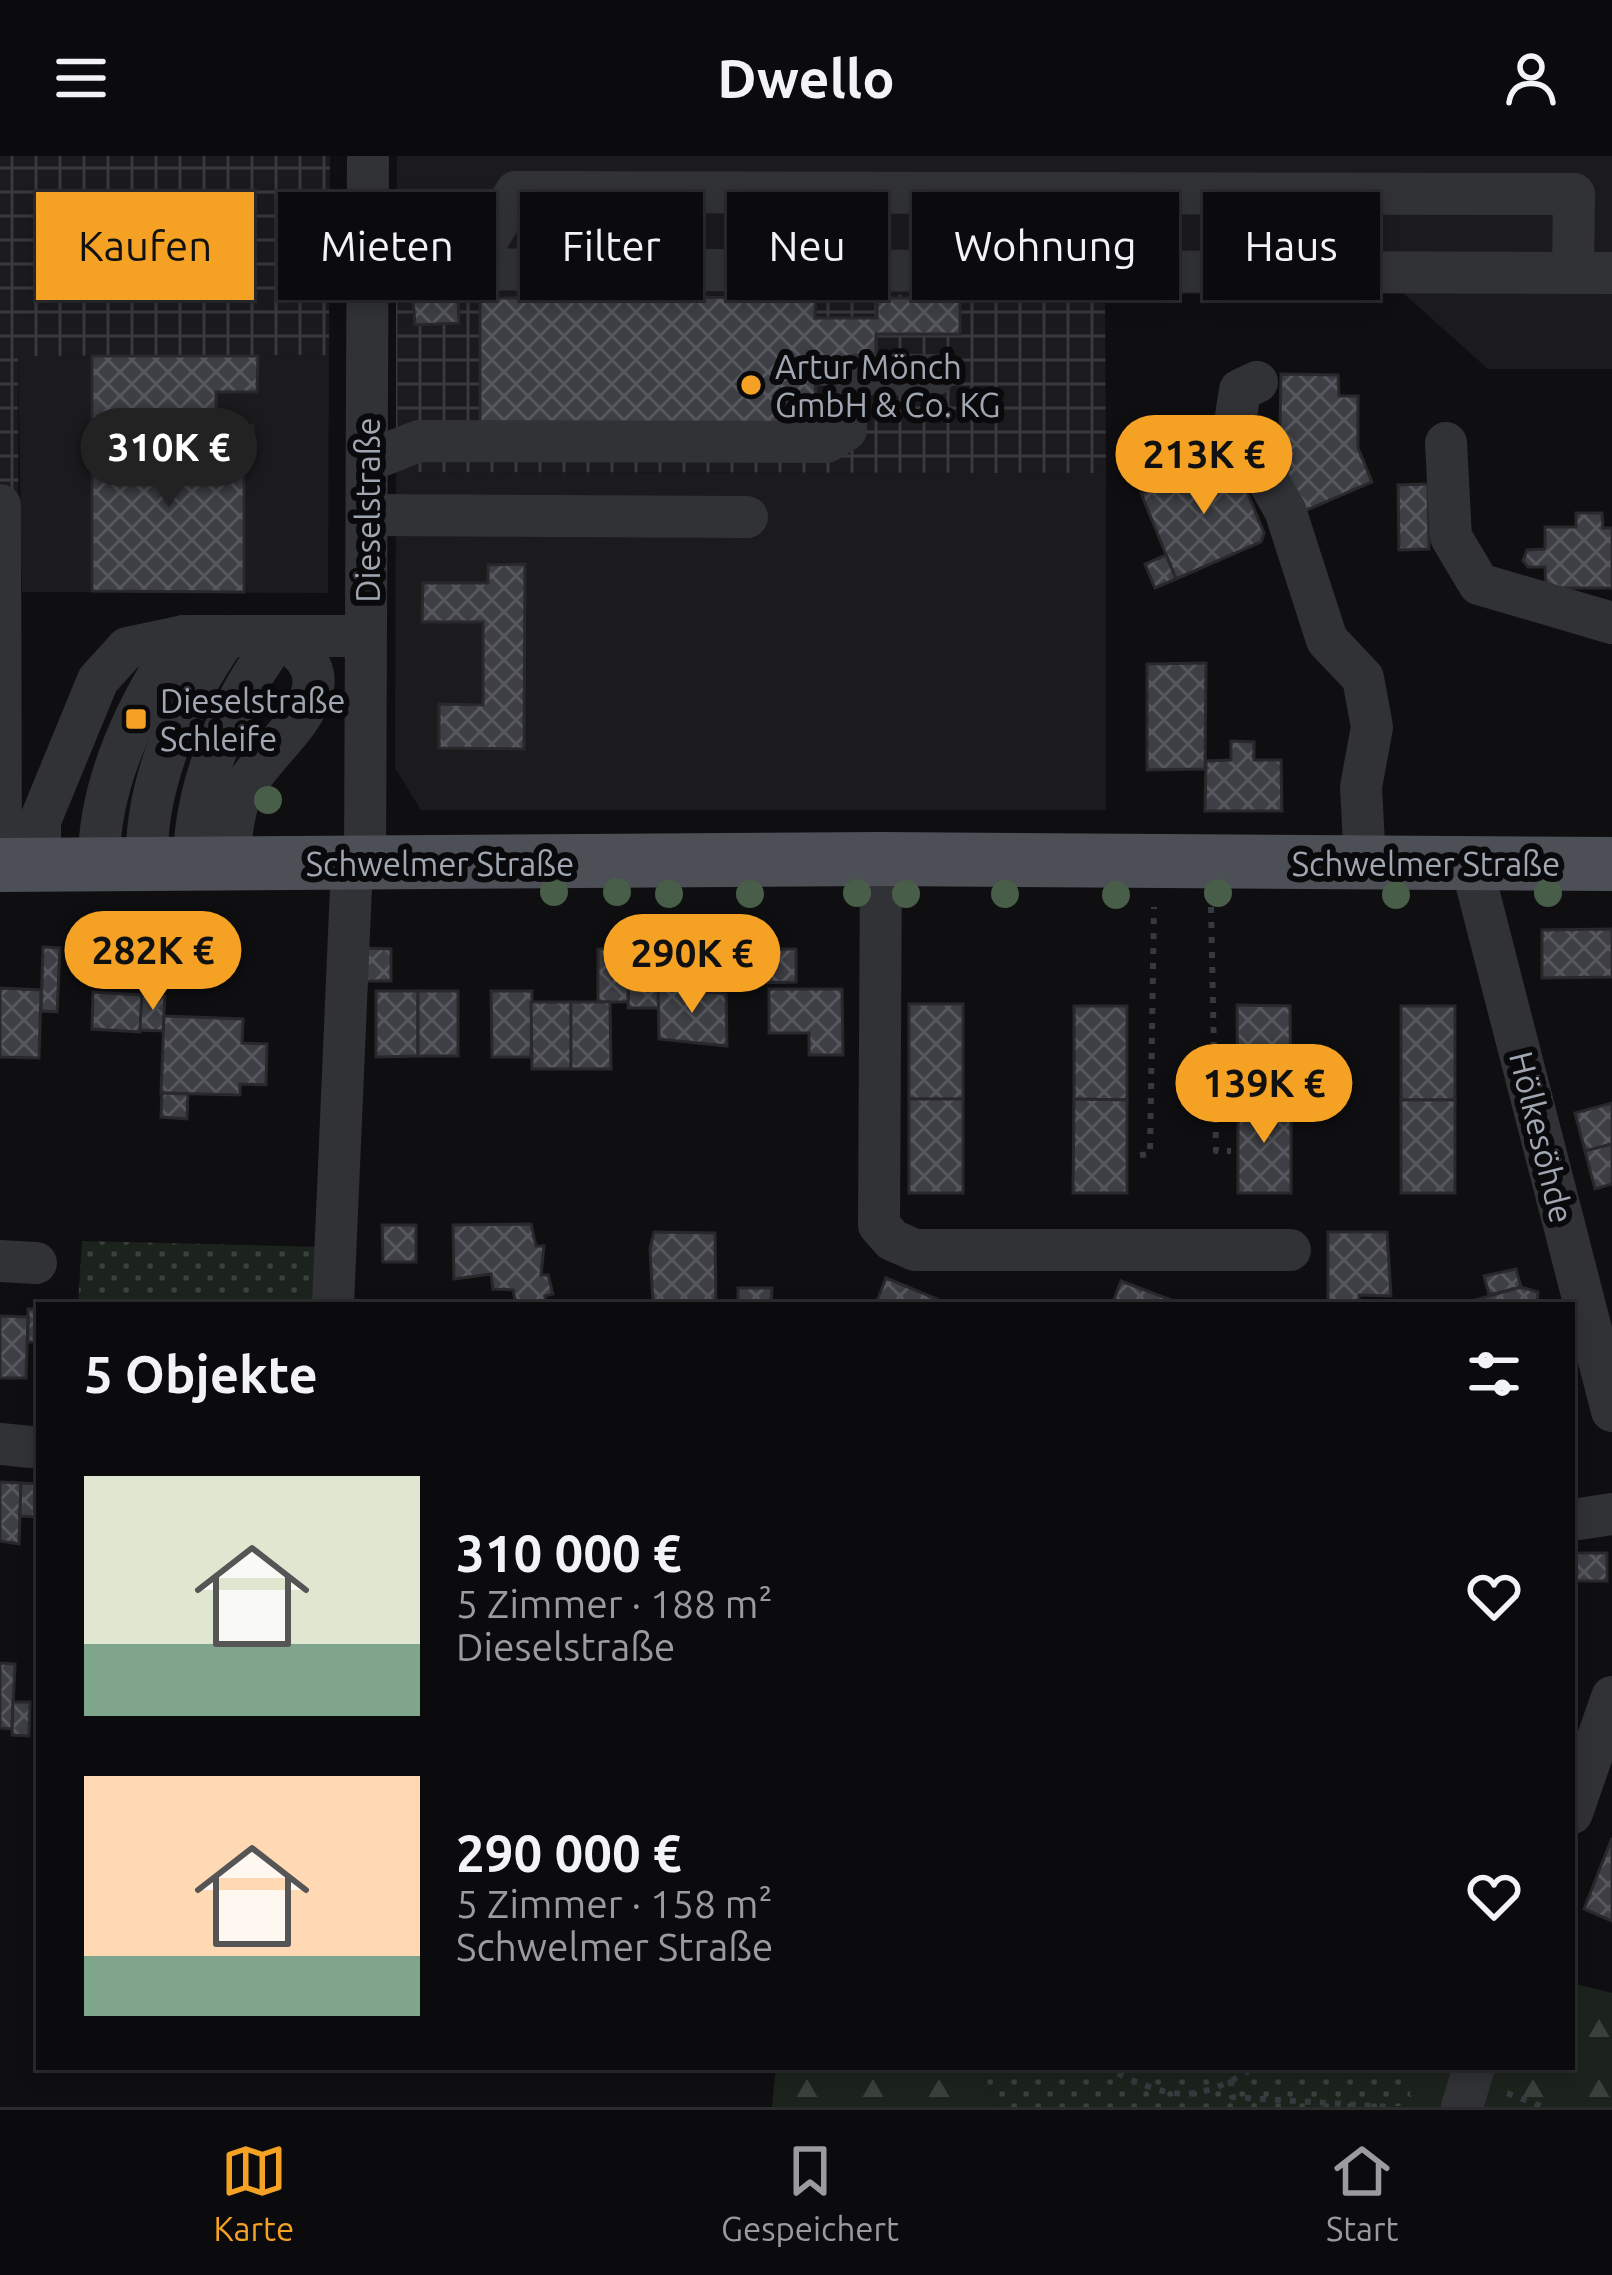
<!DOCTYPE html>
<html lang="de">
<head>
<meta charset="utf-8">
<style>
	body { margin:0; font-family:Ubuntu,sans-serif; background:#141416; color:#f1f3f6; height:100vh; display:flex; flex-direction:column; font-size:45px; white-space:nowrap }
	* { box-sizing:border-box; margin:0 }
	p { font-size:39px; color:#9a9b9d }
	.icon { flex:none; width:66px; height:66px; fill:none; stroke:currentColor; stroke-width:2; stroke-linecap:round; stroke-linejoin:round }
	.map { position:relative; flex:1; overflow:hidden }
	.details { position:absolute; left:36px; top:1146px; width:1539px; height:768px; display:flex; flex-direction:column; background:#0b0b0d; border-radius:0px; box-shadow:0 6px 18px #0003,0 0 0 3px #2b2b2e }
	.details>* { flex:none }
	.top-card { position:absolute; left:36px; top:36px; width:1542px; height:108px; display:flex; gap:24px }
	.price { position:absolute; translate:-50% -102px; padding:0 27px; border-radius:42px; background:#f4a124; color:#111; font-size:39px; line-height:78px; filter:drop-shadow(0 3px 6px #0008) }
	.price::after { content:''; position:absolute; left:50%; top:72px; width:36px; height:27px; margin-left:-18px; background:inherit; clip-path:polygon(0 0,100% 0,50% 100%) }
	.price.on { background:#222; color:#fff }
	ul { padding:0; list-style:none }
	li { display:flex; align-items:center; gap:36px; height:300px; padding:0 48px }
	li span { display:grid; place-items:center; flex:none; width:336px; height:240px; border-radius:0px; color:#555 }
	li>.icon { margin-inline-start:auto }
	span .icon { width:144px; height:144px; fill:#fffc; stroke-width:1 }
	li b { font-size:51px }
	h2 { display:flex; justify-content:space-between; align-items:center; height:144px; padding:0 48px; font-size:51px }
	.chip { padding:0 42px; border-radius:0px; background:#0b0b0d; box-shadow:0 6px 18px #0003,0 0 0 3px #2b2b2e; font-size:42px; line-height:108px }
	.chip.on { background:#f4a124; color:#111 }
	header { display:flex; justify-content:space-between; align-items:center; height:156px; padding:0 48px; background:#0b0b0d; font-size:54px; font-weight:700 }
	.tab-bar { display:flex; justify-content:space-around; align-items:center; height:168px; border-top:3px solid #2b2b2e; background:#0b0b0d; font-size:33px; color:#9a9b9d }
	.tab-bar a { display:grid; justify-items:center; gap:6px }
	.tab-bar .on { color:#f4a124 }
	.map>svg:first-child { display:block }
</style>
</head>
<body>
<header><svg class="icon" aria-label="menu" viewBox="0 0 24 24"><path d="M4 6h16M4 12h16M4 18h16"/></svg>Dwello<svg class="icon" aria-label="person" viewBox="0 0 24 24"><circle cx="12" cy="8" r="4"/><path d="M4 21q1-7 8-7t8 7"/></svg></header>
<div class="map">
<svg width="1612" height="1951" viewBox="0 0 1612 1951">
	<defs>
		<pattern id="industrial-grid" width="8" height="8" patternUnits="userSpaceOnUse" patternTransform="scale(3)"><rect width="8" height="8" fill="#1b1b1e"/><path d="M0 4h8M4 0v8" fill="none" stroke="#39393c"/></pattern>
		<pattern id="green-dots" width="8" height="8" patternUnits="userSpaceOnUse" patternTransform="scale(3)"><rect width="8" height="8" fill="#1c231c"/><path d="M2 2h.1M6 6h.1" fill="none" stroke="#3a403b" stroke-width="1.8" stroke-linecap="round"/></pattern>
		<pattern id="forest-firs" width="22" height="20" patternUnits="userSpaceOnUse" patternTransform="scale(3)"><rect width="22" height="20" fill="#1c231c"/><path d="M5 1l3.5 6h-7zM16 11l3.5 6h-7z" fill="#3a403b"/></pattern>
		<pattern id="building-cross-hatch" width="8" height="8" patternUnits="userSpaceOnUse" patternTransform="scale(3)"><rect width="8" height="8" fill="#3e3f44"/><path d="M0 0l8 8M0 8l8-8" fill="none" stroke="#57585d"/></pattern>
	</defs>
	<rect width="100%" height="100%" fill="#0f0f11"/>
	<g fill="#1b1b1e">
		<polygon points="397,0 1612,0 1612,213 1488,213 1403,137 396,141"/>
		<polygon points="329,199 328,437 22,436 18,200"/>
		<polygon points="396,316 1106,317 1106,654 421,654 395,612"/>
	</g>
	<g fill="url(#industrial-grid)">
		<polygon points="0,0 330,0 329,199 18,200 19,653 0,653"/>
		<polygon points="1105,138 1106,317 396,316 396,141"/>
	</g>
	<g fill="url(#green-dots)">
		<polygon points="82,1085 324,1091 322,1149 78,1149"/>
		<polygon points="979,1911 1418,1911 1407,1949 1394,1951 1000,1951"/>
	</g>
	<g fill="url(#forest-firs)">
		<polygon points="1572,1827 1612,1837 1612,1951 1394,1951 1407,1948 1418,1911 1572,1911"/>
		<polygon points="776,1911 979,1911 1000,1951 772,1951"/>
	</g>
	<g fill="url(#building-cross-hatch)" stroke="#29292d" stroke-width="3">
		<polygon points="458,141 459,167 415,169 413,143"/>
		<polygon points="816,141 815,162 877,162 877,142 960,142 960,178 876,178 876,204 815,204 816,274 480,275 480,142"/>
		<polygon points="92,200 258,200 257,236 216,236 216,275 92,275"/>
		<polygon points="1281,218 1338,219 1339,240 1358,240 1358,292 1372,326 1293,360 1279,325"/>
		<polygon points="218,270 253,270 253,306 244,306 244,436 92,435 92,275 216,275"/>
		<polygon points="1232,299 1264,377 1261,386 1176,423 1141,337"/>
		<polygon points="1428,328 1429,393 1399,394 1398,329"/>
		<polygon points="1576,357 1602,357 1603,372 1612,372 1612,432 1546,432 1545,411 1528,411 1523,405 1527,394 1545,393 1545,371 1576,371"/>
		<polygon points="1166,399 1176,423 1155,432 1145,408"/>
		<polygon points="525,408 524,593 439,592 439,548 483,549 483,466 422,466 423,427 488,427 488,409"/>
		<polygon points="1206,507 1205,613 1147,614 1147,508"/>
		<polygon points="1231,585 1254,586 1254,604 1281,604 1282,655 1205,655 1206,605 1231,604"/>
		<polygon points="1612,773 1612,821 1542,822 1542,774"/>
		<polygon points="43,791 60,792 57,856 41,855"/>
		<polygon points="361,792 391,793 391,825 360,825"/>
		<rect x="598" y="793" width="30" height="53"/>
		<polygon points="752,793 796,793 796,826 752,827"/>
		<polygon points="629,821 658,822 659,852 628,852"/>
		<polygon points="658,831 726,838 727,890 659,883"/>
		<polygon points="0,832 41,834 39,902 0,901"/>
		<polygon points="769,833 842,833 843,899 809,899 809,877 769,877"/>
		<polygon points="376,835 418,835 418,900 376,901"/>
		<rect x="418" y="835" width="40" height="65"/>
		<polygon points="491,835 532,835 531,901 492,901"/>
		<polygon points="93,836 142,839 140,876 92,873"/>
		<polygon points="142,839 165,840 163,875 140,874"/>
		<polygon points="531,846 571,846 571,913 532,913"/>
		<polygon points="571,846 610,846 611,913 571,913"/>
		<rect x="909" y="848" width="54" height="95"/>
		<polygon points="1237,849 1290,850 1291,944 1238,943"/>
		<polygon points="1074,850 1127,850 1127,944 1074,943"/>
		<rect x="1401" y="850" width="54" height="94"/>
		<polygon points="164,860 243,863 242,887 267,888 266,929 240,928 240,939 161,937"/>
		<polygon points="162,937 188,938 187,963 161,961"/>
		<rect x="909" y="943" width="54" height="94"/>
		<polygon points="1074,943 1127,944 1127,1037 1073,1037"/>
		<polygon points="1238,943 1291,944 1291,1037 1238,1037"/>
		<rect x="1401" y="944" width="54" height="93"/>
		<polygon points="1612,947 1612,988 1585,995 1575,957"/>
		<polygon points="1612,988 1612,1028 1595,1033 1585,995"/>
		<polygon points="531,1068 536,1090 544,1090 541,1119 548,1119 553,1138 545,1140 546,1149 516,1149 513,1134 493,1133 491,1118 454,1123 453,1069"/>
		<polygon points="382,1069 416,1069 416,1106 383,1106"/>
		<polygon points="654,1076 715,1077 716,1149 653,1149 650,1093"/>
		<polygon points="1328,1076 1387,1076 1391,1140 1359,1139 1359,1149 1328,1149"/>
		<polygon points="1516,1113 1521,1131 1489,1139 1484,1120"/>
		<polygon points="886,1122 937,1143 945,1149 876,1148"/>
		<polygon points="1121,1125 1171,1144 1173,1149 1112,1149"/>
		<polygon points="1521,1131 1538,1136 1537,1149 1458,1149"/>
		<polygon points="738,1132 772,1132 771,1149 738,1149"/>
		<rect x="28" y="1153" width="11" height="33"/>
		<polygon points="0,1160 28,1161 26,1222 0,1222"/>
		<polygon points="0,1326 21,1327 19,1388 0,1385"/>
		<polygon points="21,1327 39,1328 37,1361 20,1360"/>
		<rect x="1572" y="1397" width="35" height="28"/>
		<polygon points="0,1507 15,1508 12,1573 0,1572"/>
		<polygon points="13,1546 30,1546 29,1580 12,1579"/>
		<polygon points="1612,1682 1612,1765 1584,1753"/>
	</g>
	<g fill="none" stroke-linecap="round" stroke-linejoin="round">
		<g stroke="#36393d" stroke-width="6" stroke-dasharray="6 9" stroke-linecap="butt">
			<polyline points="1211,751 1216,995 1231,995"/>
			<polyline points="1214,896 1231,896"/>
			<polyline points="1140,999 1150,998 1154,751"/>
			<path d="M1104,1911C1169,1942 1191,1951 1255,1911"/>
			<polyline points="1231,1924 1232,1941 1391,1951"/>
			<polyline points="1507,1937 1543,1951"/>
		</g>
		<g stroke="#303236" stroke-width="42">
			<polyline points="366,113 1612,117"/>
			<polyline points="468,117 516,36 1574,38 1573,117"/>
			<polyline points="1257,226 1240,234 1235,267 1285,354 1327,484 1363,522 1372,571 1361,631 1365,706"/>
			<polyline points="1446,287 1451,381 1479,428 1612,467"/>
			<polyline points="368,305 419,285 827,286 846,274 846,234 860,218 934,219"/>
			<polyline points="0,349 1,709"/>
			<polyline points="368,359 747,361"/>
			<polyline points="881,703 879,1069 892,1084 915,1094 1290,1094"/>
			<polyline points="1471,707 1612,1255"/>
			<polyline points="40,708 40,665 98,524 127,492 184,480 365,480"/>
			<path d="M99,708C98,628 138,545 184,480"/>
			<path d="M194,708C194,629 231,544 279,481"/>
			<path d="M227,708C232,686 232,653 243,634C271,583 363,529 279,481"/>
			<polyline points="365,708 368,0"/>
			<path d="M147,709C144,630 182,543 227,480"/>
			<polyline points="0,1105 36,1107"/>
			<polyline points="333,1149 352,708"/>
			<polyline points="0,1288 31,1291"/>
			<polyline points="1572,1364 1612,1358"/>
			<polyline points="1572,1657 1612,1541"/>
			<polyline points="1462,1951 1474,1911"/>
		</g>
		<polyline stroke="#4c4f55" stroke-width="54" points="0,709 881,703 1612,708"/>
	</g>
	<g fill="#485e49">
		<circle cx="268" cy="644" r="14"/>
		<circle cx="554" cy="736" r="14"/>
		<circle cx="617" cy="736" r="14"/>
		<circle cx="857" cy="737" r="14"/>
		<circle cx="1218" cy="737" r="14"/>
		<circle cx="1548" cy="737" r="14"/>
		<circle cx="669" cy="738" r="14"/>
		<circle cx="750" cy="738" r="14"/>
		<circle cx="906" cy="738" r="14"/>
		<circle cx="1005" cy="738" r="14"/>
		<circle cx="1116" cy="739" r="14"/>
		<circle cx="1396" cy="739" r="14"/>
	</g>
	<g fill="#f4a124" stroke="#0a0a0c" stroke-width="4.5">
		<circle cx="751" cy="229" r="12"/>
		<rect x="124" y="551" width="24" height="24" rx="6"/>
	</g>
	<g text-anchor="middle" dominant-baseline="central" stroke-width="12" stroke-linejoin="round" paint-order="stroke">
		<g font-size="33" fill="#a0a7b2" stroke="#0a0a0c" text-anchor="start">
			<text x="775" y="210">Artur Mönch<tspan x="775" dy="38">GmbH &amp; Co. KG</tspan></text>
			<text x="160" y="544">Dieselstraße<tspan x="160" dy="38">Schleife</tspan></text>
		</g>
		<g font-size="33" fill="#a0a7b2" stroke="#0a0a0c">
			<text transform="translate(367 354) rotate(-90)">Dieselstraße</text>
			<text x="440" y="707">Schwelmer Straße</text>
			<text x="1426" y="707">Schwelmer Straße</text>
			<text transform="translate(1542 981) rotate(76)">Hölkesöhde</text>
		</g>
	</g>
</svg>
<b class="price on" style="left:169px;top:354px">310K €</b>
<b class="price" style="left:1204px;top:361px">213K €</b>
<b class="price" style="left:153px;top:857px">282K €</b>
<b class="price" style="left:692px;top:860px">290K €</b>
<b class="price" style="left:1264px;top:990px">139K €</b>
<div class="top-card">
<a class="chip on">Kaufen</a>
<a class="chip">Mieten</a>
<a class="chip">Filter</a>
<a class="chip">Neu</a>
<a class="chip">Wohnung</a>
<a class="chip">Haus</a>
</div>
<section class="details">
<h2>5 Objekte<svg class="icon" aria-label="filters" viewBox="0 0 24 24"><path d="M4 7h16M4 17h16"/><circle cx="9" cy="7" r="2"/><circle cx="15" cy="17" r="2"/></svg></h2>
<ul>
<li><span style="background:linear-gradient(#dfe7d0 70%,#7fa58c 0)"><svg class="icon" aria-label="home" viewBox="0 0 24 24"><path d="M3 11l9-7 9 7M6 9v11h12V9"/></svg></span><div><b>310 000 €</b><p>5 Zimmer · 188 m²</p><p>Dieselstraße</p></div><svg class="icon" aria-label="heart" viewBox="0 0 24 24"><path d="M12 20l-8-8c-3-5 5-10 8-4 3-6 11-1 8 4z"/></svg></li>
<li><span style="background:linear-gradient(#ffd9b3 75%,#7fa58c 0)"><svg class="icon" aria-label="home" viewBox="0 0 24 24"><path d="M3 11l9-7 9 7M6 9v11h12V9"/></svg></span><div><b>290 000 €</b><p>5 Zimmer · 158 m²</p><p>Schwelmer Straße</p></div><svg class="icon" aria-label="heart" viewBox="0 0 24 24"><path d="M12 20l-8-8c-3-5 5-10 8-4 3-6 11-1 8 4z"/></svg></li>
</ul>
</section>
</div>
<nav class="tab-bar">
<a class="on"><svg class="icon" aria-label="map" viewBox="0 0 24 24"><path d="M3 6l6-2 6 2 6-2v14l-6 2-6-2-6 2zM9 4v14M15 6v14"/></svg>Karte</a>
<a><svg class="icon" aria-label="saved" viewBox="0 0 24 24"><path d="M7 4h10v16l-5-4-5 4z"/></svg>Gespeichert</a>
<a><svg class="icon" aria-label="home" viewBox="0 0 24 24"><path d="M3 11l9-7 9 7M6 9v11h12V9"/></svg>Start</a>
</nav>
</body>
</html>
